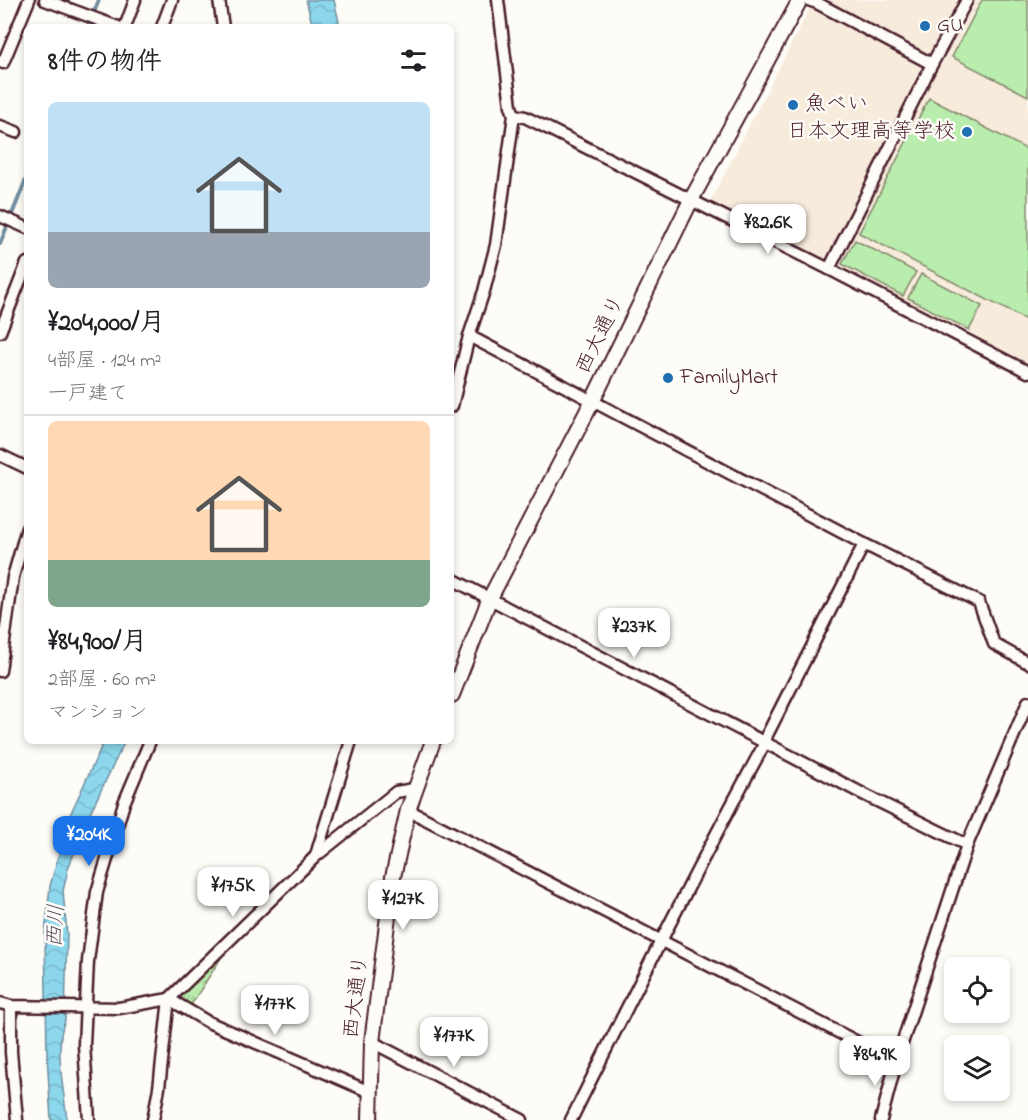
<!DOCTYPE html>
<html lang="ja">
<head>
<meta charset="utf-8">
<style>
	body { margin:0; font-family:"Indie Flower","Klee One",sans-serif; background:#f6f6f6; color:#202124; height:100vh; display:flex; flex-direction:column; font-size:22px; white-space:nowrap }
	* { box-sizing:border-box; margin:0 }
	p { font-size:20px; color:#757577 }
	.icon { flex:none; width:33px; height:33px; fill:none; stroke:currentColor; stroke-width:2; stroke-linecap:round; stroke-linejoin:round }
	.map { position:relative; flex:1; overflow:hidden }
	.details { position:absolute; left:24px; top:24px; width:430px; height:720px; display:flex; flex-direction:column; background:#fff; border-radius:9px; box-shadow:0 3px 9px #0003 }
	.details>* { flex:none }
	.fabs { position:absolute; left:944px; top:957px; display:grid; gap:12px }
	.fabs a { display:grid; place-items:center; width:66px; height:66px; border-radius:9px; background:#fff; box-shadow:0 3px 9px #0003; font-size:30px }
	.price { position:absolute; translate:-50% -51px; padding:0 14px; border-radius:12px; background:#fff; color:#222; font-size:20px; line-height:39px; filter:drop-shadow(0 2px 3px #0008) }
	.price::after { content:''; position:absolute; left:50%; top:36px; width:18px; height:14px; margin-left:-9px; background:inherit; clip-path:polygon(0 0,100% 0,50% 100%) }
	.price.on { background:#1a73e8; color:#fff }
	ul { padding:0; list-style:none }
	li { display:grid; align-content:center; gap:12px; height:318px; padding:0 24px }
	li+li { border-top:2px solid #e0e0e0 }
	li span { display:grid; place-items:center; height:186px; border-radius:9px; color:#555 }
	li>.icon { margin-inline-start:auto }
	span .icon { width:108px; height:108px; fill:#fffc; stroke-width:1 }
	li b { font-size:26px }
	h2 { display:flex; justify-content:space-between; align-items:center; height:72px; padding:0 24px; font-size:26px }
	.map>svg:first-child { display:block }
</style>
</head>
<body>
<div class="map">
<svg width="1028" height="1120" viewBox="0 0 1028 1120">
	<defs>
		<pattern id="park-tufts" width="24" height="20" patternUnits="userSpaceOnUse" patternTransform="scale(1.5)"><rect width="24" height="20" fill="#b9edae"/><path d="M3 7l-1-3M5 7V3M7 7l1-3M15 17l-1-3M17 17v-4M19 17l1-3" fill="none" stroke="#a1cb96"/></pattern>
		<pattern id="water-waves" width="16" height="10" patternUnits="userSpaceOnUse" patternTransform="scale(1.5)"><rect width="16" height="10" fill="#8cd7ec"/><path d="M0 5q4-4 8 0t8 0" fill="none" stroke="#7ab8cb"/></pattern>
	</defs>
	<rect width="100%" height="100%" fill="#fdfcf7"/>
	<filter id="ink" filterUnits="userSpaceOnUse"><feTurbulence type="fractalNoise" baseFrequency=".0167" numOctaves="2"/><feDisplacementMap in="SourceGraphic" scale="12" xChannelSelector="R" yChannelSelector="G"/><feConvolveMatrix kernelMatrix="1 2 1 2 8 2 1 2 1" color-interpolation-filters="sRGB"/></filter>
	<g filter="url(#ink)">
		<g fill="#f7ebdb">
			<polygon points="814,0 969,0 827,264 710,202"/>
			<polygon points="974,0 1028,0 1028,366 836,265"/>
		</g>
		<g fill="#b9edae" stroke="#82866c" stroke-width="1.5">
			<polygon points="982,0 1028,0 1028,96 952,57"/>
			<polygon points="929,98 1028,150 1028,321 859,233"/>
			<polygon points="855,240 916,272 903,296 842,264"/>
			<polygon points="921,274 982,306 969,330 908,298"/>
		</g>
		<polygon fill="url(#park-tufts)" stroke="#82866c" stroke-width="1.5" points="221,958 189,1008 173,999"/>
		<g fill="url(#water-waves)" stroke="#728d9f" stroke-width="1.5">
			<polygon points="306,0 334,0 340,27 313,27"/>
			<path d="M104,741H125L88,817L68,869L63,891L67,934L65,1020C54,1046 64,1091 67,1120H51L47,1055L45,934L50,886L70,815Z"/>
		</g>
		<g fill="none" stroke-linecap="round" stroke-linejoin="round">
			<g stroke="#728d9f" stroke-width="4">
				<polyline points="88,27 99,0"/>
				<polyline points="0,244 27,177"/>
			</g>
			<defs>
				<g id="minor">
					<polyline points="45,0 118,27"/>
					<polyline points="219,0 223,27"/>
					<polyline points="808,0 817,3 932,64"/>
					<polyline points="125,27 135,0"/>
					<polyline points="162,27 172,0"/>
					<polyline points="0,62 3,63 29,0"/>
					<polyline points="514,115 525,117 829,269 1028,372"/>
					<polyline points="0,126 16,132"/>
					<polyline points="0,216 27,228"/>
					<polyline points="829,269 932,64 967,0"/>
					<polyline points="0,332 27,263"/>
					<polyline points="469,336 864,544 979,602 994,644 1028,663"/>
					<polyline points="452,406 469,336 484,291 496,245 514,115 511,106 498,0"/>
					<polyline points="0,455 27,468"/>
					<polyline points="452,579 865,795 967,845"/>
					<polyline points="0,671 13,577 27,528"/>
					<polyline points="408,810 896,1062"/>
					<polyline points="316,855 351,741"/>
					<polyline points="169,999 208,1022 370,1092"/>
					<polyline points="0,1003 11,1006 119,1008 169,999 316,856 396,792 414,789"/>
					<polyline points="11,1006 11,1052 17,1120"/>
					<polyline points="372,1042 522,1120"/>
					<polyline points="89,1120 84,1045 88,961 97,892 124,803 150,741"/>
					<polyline points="153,1120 159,1088 169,999"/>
					<path d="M571,1120C634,993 697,867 765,743L767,735L864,544"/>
					<polyline points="881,1120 896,1062 967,845 1028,702"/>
				</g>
				<g id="tertiary">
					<polyline points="452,695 489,600 592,402 691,200 800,0"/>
					<polyline points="370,1120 372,1042 393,877 408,810 433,741"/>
				</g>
			</defs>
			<use href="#minor" stroke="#4a1f2b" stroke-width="15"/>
			<use href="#tertiary" stroke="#4a1f2b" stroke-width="18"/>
			<use href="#minor" stroke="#fdfcf7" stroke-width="10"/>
			<use href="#tertiary" stroke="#fdfcf7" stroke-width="14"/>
		</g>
	</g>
	<g fill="#1f6fb2" stroke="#fdfcf7" stroke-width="2">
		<circle cx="925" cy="26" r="6"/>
		<circle cx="793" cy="105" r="6"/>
		<circle cx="967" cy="132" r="6"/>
		<circle cx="668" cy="378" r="6"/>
	</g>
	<g text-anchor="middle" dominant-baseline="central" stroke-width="5" stroke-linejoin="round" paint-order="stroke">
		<g font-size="21" fill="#4a1f2b" stroke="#fdfcf7" text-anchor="start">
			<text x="937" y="26">GU</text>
			<text x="805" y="105">魚べい</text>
			<text x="955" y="132" text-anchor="end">日本文理高等学校</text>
			<text x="680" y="378">FamilyMart</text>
		</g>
		<g font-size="21" fill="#4a1f2b" stroke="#fdfcf7">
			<text transform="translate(601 335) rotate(-64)">西大通り</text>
			<text transform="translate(357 997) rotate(-83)">西大通り</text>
		</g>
		<g font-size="22" font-style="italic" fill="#5e5665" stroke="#fdfcf7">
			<text transform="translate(57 926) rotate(-87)">西川</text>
		</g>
	</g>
</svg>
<div class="fabs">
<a><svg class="icon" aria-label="locate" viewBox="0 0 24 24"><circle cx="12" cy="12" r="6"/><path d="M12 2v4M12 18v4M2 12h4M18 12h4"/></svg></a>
<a><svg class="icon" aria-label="layers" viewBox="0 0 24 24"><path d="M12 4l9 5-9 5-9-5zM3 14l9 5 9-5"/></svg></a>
</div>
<b class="price" style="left:768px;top:255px">¥82.6K</b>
<b class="price" style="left:634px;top:659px">¥237K</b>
<b class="price on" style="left:89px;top:867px">¥204K</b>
<b class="price" style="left:233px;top:918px">¥175K</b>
<b class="price" style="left:403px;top:931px">¥127K</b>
<b class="price" style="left:275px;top:1036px">¥177K</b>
<b class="price" style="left:454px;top:1068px">¥177K</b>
<b class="price" style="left:875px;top:1087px">¥84.9K</b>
<section class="details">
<h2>8件の物件<svg class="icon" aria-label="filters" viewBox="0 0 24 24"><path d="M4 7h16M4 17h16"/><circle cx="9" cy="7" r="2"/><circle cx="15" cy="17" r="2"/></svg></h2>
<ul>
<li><span style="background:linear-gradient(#bfe0f5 70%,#9aa5b1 0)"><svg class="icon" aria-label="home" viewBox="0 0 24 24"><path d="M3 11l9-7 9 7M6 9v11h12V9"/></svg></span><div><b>¥204,000/月</b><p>4部屋 · 124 m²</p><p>一戸建て</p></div></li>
<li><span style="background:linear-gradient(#ffd9b3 75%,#7fa58c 0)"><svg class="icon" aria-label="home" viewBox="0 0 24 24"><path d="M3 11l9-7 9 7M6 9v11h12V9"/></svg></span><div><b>¥84,900/月</b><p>2部屋 · 60 m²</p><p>マンション</p></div></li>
</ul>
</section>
</div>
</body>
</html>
